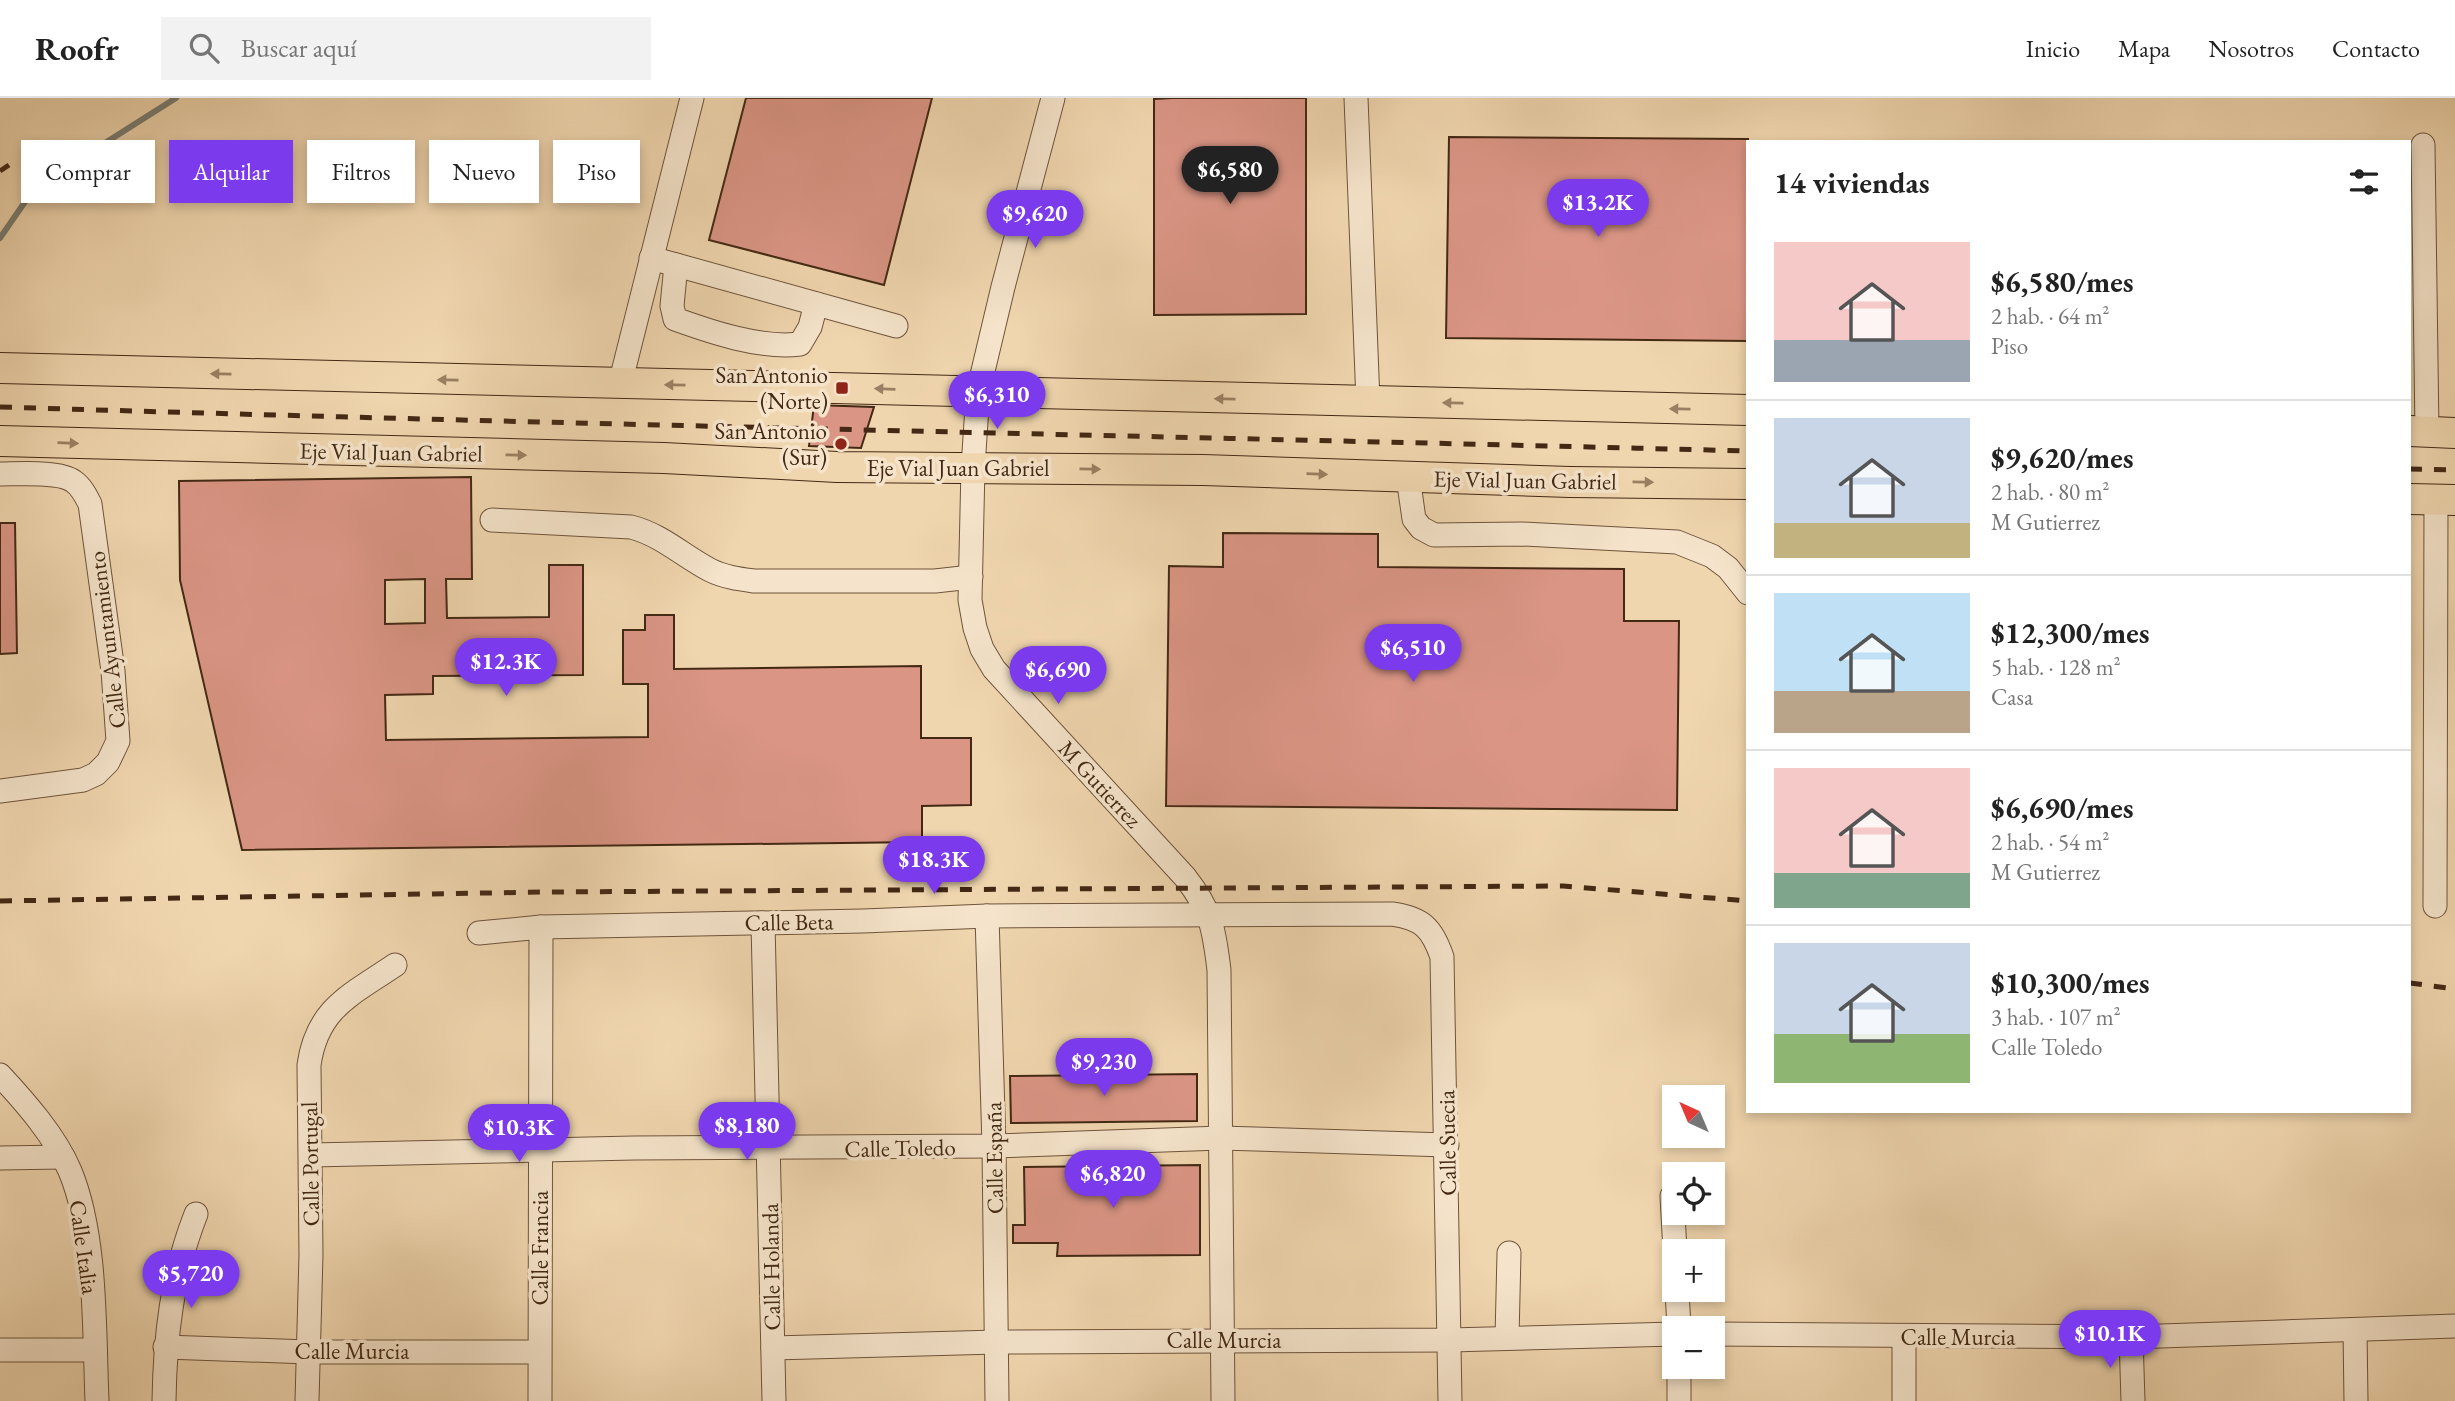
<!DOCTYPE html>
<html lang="es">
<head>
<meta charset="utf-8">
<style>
	body { margin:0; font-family:"EB Garamond",serif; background:#f2f2f2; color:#222; height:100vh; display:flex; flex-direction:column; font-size:26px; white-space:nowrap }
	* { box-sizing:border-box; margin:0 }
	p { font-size:23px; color:#767676 }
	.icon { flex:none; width:38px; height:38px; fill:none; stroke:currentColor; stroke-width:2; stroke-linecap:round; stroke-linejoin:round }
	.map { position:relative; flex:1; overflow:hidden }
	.side { position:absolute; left:1746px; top:42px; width:665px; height:973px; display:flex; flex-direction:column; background:#fff; border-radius:0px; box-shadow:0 4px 10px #0003 }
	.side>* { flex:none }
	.top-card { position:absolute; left:21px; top:42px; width:665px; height:63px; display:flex; gap:14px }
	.needle { width:46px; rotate:316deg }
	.buttons { position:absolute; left:1662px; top:987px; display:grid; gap:14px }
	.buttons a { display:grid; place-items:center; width:63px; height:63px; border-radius:0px; background:#fff; box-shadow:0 4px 10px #0003; font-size:35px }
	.price { position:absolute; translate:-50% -60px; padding:0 16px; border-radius:24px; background:#7c3aed; color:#fff; font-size:23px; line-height:46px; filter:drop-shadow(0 2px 4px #0008) }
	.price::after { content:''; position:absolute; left:50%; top:42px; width:21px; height:16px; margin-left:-10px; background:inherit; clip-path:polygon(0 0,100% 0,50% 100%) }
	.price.active { background:#222; color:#fff }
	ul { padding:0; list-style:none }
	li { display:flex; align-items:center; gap:21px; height:175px; padding:0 28px }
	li+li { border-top:2px solid #e0e0e0 }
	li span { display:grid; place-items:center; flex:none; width:196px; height:140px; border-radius:0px; color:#555 }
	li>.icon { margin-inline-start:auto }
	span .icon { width:84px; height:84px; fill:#fffc; stroke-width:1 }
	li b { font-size:30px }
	h2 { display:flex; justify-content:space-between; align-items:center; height:84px; padding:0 28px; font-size:30px }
	.chip { padding:0 24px; border-radius:0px; background:#fff; box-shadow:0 4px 10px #0003; font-size:24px; line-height:63px }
	.chip.active { background:#7c3aed; color:#fff }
	header { display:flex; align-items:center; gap:42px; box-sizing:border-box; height:98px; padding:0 35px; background:#fff; border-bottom:2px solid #e0e0e0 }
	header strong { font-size:33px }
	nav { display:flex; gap:38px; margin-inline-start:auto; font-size:24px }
	.search { width:490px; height:63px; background:#f2f2f2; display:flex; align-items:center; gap:18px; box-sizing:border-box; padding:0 24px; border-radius:0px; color:#767676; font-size:26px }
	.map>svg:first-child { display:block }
</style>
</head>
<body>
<header>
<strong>Roofr</strong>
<div class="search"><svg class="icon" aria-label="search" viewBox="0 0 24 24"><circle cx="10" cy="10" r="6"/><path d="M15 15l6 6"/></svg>Buscar aquí</div>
<nav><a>Inicio</a><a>Mapa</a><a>Nosotros</a><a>Contacto</a></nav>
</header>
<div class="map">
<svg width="2455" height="1303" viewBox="0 0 2455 1303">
	<rect width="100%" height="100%" fill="#f0d6af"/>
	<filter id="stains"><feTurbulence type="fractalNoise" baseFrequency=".00286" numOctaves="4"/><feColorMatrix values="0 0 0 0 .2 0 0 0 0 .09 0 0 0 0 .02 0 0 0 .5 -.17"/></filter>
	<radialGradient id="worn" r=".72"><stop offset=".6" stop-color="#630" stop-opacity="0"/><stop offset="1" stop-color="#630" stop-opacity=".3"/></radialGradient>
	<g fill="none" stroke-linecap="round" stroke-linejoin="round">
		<polyline stroke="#797e74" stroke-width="6" points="0,140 29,98 56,76 176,0"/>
	</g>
	<g fill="#da9585" stroke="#432914" stroke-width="2" fill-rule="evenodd">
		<polygon points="746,0 932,0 884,187 709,142"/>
		<polygon points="1172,0 1306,0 1306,216 1154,217 1154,1"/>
		<polygon points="1449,39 1748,41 1748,243 1446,240"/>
		<polygon points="814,307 874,309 861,350 809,348"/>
		<path d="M471,379L472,481H446L447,520L549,519V467H583V577L433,578V596L385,597L386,642L648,639V586H623V532H645V517H674V571L921,568V640H971V707L922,708V744L242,752L180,482L179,383ZM425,481V525L385,526V482Z"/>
		<polygon points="0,425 15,425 17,555 0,556"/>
		<polygon points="1223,435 1378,436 1378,469 1624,471 1624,523 1679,523 1677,712 1166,708 1169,468 1223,469"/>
		<polygon points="1197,976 1197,1023 1011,1025 1010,978"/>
		<polygon points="1200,1067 1200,1157 1057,1158 1058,1145 1013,1145 1013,1127 1025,1127 1024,1069"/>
	</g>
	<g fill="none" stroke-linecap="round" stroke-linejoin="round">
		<defs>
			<g id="minor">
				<path d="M1053,0L1003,189L978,294L973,369L970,502L975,530L982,551L994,571L1185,779C1211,812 1214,830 1219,872L1223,1303"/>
				<polyline points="1356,0 1368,303"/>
				<polyline points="2423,47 2427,334"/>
				<polyline points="651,160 896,228"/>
				<path d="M676,167L672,208L675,221C711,234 761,251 800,246L810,229L816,206"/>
				<polyline points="620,286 692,0"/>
				<path d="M0,376C18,376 60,373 73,383C81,388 86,398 90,406L113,573L118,643L108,664L96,676L83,682L0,693"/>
				<polyline points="1408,379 1414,421 1421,430 1434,437 1522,436 1677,444 1712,458 1728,470 1748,495"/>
				<path d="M492,422L631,429C662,437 683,458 710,472C724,479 739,481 754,483H935L971,479"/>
				<polyline points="2435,808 2436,401"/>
				<polyline points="987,818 994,1048 997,1303"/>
				<polyline points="763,825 774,1303"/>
				<path d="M479,835L541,829L863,823L987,818L1392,816C1422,820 1432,830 1442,859L1450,1303"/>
				<path d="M0,977C26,1005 55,1038 70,1073C97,1138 94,1232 97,1303"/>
				<polyline points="311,1057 634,1050 994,1048 1221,1040 1447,1047"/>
				<polyline points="0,1060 63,1059"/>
				<polyline points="1672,1098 1675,1153"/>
				<polyline points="1677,1192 1679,1230"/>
				<polyline points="2355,1232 2356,1303"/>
				<polyline points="1713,1236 2131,1239 2455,1228"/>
				<polyline points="2131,1239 2133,1303"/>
				<polyline points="1507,1240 1509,1155"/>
				<polyline points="165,1249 308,1254 539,1254"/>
				<polyline points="773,1250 997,1244 1450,1242 1675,1236"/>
				<polyline points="0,1252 95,1252"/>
				<polyline points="1679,1269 1679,1303"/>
				<path d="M164,1303C165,1238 172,1177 196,1116"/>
				<path d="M307,1303L311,1157L309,967C317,910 351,897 395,867"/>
				<polyline points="540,1303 541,829"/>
				<polyline points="1904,1303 1904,1239"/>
			</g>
			<g id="major">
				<polyline points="0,270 1748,312"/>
				<polyline points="2410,333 2455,335"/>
				<polyline points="0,343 664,360 837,369 1203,372 1570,384 1748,386"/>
				<polyline points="2410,401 2455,402"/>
			</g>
		</defs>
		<use href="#minor" stroke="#6e543b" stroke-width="25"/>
		<use href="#major" stroke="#432914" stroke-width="32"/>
		<use href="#minor" stroke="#f5e4cb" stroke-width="23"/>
		<use href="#major" stroke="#f0d6af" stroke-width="30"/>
		<g stroke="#432914" stroke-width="5" stroke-dasharray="12 12" stroke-linecap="butt">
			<polyline points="0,73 9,67"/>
			<path d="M0,309C583,327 1165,338 1748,353"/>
			<polyline points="2410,371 2455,372"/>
			<polyline points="0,803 546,794 1563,788 1748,803"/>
			<polyline points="2410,885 2455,891"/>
		</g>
	</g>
	<defs><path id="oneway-solid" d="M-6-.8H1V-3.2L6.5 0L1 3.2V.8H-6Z" transform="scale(1.75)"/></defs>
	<g fill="#9a8062">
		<use href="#oneway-solid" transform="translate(221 276) rotate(-179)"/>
		<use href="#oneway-solid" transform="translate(448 282) rotate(-179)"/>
		<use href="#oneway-solid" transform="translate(675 287) rotate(-179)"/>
		<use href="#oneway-solid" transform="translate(885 291) rotate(-178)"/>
		<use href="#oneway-solid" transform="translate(1225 301) rotate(-179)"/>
		<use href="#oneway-solid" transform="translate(1453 305) rotate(-179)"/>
		<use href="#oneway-solid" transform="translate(1680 311) rotate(-179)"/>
		<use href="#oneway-solid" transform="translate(68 345) rotate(2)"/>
		<use href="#oneway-solid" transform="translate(516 357) rotate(1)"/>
		<use href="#oneway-solid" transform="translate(1090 371) rotate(1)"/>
		<use href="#oneway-solid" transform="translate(1317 376) rotate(2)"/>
		<use href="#oneway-solid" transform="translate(1643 384) rotate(1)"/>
	</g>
	<g fill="#8f2418" stroke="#f5e4cb" stroke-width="2.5">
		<rect x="835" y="283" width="14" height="14" rx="3.5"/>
		<circle cx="841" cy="346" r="7"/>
	</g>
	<g text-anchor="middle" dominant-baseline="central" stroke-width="7" stroke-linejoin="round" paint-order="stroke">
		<g font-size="23" fill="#432914" stroke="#f5e4cb" text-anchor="end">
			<text x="828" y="277">San Antonio<tspan x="828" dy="26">(Norte)</tspan></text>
			<text x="827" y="333">San Antonio<tspan x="827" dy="26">(Sur)</tspan></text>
		</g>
		<g font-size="23" fill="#432914" stroke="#f5e4cb">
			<text transform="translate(391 354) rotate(1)">Eje Vial Juan Gabriel</text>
			<text x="958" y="370">Eje Vial Juan Gabriel</text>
			<text transform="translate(1525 382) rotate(1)">Eje Vial Juan Gabriel</text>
			<text transform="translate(107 542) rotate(-97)">Calle Ayuntamiento</text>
			<text transform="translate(1100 686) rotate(47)">M Gutierrez</text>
			<text transform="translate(789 824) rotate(-1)">Calle Beta</text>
			<text transform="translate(1447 1045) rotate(-91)">Calle Suecia</text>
			<text transform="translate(900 1050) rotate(-1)">Calle Toledo</text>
			<text transform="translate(994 1060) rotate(-91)">Calle España</text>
			<text transform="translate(310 1066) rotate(-91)">Calle Portugal</text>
			<text transform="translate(84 1149) rotate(82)">Calle Italia</text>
			<text transform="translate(540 1150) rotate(-90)">Calle Francia</text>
			<text transform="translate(771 1169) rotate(-91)">Calle Holanda</text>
			<text x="1958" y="1239">Calle Murcia</text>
			<text x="1224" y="1242">Calle Murcia</text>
			<text x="352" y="1253">Calle Murcia</text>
		</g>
	</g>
	<rect width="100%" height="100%" filter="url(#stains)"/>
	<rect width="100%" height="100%" fill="url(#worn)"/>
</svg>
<div class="buttons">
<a><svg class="needle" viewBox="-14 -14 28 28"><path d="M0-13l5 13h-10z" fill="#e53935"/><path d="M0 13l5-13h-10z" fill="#767676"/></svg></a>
<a><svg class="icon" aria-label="locate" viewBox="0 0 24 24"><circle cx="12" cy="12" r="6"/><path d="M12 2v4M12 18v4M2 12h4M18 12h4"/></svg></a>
<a>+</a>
<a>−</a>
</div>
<b class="price active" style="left:1230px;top:108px">$6,580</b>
<b class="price" style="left:1598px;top:141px">$13.2K</b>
<b class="price" style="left:1035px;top:152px">$9,620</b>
<b class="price" style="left:997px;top:333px">$6,310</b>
<b class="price" style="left:1413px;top:586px">$6,510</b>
<b class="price" style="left:506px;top:600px">$12.3K</b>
<b class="price" style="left:1058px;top:608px">$6,690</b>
<b class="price" style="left:934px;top:798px">$18.3K</b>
<b class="price" style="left:1104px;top:1000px">$9,230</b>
<b class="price" style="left:747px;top:1064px">$8,180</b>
<b class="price" style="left:519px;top:1066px">$10.3K</b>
<b class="price" style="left:1113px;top:1112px">$6,820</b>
<b class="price" style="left:191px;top:1212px">$5,720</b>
<b class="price" style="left:2110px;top:1272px">$10.1K</b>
<div class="top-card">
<a class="chip">Comprar</a>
<a class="chip active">Alquilar</a>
<a class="chip">Filtros</a>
<a class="chip">Nuevo</a>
<a class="chip">Piso</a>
</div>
<section class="side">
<h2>14 viviendas<svg class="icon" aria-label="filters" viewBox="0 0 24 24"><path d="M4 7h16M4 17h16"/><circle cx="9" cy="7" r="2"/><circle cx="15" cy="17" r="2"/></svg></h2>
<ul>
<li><span style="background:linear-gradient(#f6c9c9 70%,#9aa5b1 0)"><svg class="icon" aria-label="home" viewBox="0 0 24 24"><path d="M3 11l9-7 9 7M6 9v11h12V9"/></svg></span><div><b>$6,580/mes</b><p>2 hab. · 64 m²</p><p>Piso</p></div></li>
<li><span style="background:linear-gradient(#c9d6e8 75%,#c2b280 0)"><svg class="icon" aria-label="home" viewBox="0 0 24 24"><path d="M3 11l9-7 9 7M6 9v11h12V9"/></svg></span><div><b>$9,620/mes</b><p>2 hab. · 80 m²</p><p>M Gutierrez</p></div></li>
<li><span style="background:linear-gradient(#bfe0f5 70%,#b9a48a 0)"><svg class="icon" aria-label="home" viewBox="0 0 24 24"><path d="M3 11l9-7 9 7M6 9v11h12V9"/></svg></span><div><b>$12,300/mes</b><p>5 hab. · 128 m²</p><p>Casa</p></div></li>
<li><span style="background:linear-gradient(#f6c9c9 75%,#7fa58c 0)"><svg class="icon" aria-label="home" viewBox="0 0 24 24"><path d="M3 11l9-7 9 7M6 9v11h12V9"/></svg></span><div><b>$6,690/mes</b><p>2 hab. · 54 m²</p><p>M Gutierrez</p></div></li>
<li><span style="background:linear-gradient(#c9d6e8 65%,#8fb573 0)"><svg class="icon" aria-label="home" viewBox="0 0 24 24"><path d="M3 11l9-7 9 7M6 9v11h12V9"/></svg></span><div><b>$10,300/mes</b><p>3 hab. · 107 m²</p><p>Calle Toledo</p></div></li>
</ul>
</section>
</div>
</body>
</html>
